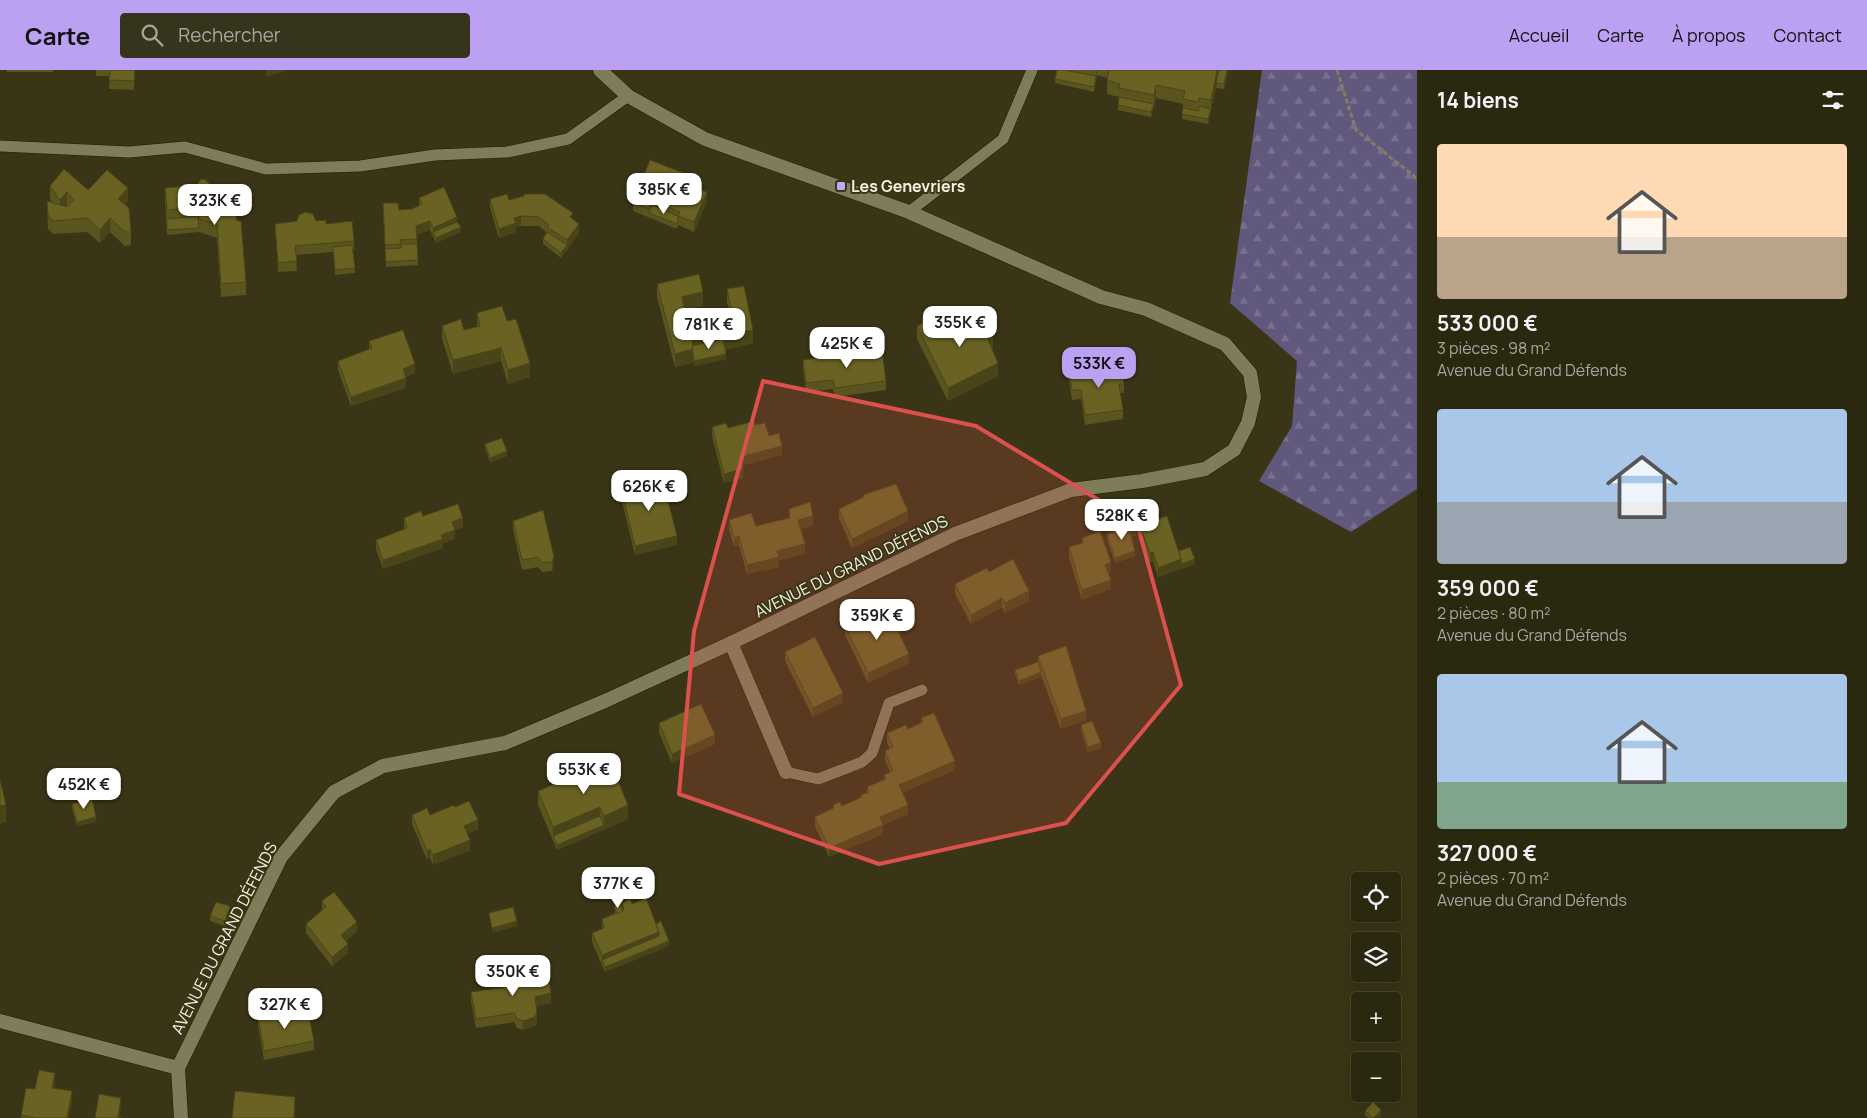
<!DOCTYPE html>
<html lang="fr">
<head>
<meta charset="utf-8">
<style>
	body { margin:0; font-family:Manrope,sans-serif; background:#37341e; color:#f1f3f6; height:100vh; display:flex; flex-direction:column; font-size:19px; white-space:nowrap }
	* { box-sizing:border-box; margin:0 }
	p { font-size:16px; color:#a6a69f }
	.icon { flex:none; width:28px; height:28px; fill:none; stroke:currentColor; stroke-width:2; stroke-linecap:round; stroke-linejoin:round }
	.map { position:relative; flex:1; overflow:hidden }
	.drawer { display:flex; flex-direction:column; background:#2b2810; width:450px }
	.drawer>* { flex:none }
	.fabs { position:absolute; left:1351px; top:802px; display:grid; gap:10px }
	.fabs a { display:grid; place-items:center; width:50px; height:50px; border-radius:5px; background:#2b2810; box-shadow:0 5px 20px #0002,0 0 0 1px #474430; font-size:25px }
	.price { position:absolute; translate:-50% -42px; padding:0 11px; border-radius:10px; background:#fff; color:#222; font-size:16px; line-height:32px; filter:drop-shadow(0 1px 2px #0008) }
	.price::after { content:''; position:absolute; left:50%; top:30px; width:15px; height:11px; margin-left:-8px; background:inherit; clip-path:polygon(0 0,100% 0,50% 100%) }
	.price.active { background:#bca0f2; color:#111 }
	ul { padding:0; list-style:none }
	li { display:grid; align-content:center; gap:10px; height:265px; padding:0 20px }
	li span { display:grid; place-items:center; height:155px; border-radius:5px; color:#555 }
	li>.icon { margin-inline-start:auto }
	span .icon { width:90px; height:90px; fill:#fffc; stroke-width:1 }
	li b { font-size:21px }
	h2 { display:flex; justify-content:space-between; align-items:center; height:60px; padding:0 20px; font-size:21px }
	header { display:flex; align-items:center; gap:30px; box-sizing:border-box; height:70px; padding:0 25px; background:#bca0f2; color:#111 }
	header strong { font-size:24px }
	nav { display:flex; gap:28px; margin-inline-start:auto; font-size:18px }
	.search { width:350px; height:45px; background:#37341e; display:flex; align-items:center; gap:12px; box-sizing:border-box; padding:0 18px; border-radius:5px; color:#a6a69f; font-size:19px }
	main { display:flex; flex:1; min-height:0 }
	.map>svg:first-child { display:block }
</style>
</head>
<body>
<header>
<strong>Carte</strong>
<div class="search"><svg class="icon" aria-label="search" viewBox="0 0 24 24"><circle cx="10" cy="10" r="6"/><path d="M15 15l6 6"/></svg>Rechercher</div>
<nav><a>Accueil</a><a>Carte</a><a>À propos</a><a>Contact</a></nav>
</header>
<main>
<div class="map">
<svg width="1417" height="1048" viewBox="0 0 1417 1048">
	<defs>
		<pattern id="forest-firs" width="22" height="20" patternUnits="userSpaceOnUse" patternTransform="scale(1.25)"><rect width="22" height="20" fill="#61587d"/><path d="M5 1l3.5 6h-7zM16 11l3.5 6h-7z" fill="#78708f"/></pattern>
	</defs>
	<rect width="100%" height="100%" fill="#393516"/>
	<polygon fill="url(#forest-firs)" points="1262,0 1417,0 1417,419 1351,462 1259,411 1292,356 1297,291 1230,233"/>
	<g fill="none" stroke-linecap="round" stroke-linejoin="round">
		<defs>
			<g id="service">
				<polyline points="0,76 129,82 185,77 266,99 360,96 435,85 507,82 568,69 628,26"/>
				<polyline points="909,142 1003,69 1032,0"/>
				<polyline points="786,702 818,709 862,692 872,683 889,633 922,620"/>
			</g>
			<g id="minor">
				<polyline points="731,573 786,702"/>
				<polyline points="0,951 178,998"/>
			</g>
			<polyline id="tertiary" points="181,1048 178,998 281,787 334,722 383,696 505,673 605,631 731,573 955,464 1071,420 1142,411 1205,399 1234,380 1248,353 1254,327 1250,303 1225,274 1146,239 1101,227 909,142 705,69 628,26 600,0"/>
		</defs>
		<use href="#service" stroke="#201c00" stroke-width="12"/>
		<use href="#minor" stroke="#201c00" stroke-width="15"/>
		<use href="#tertiary" stroke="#201c00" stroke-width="15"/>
		<polyline stroke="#817e64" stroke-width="3" stroke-dasharray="5 2.5" stroke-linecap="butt" points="1337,0 1356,60 1413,105 1417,110"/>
		<use href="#service" stroke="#7f7c5a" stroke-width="11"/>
		<use href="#minor" stroke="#7f7c5a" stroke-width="14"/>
		<use href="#tertiary" stroke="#7f7c5a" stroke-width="14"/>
	</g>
	<g fill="#5a541e">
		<rect x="7" y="0" width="46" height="2"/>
		<polygon points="96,0 135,0 134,20 109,19 110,6 96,6"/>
		<polygon points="1057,0 1228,0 1228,2 1224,19 1216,18 1216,16 1208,54 1182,49 1183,34 1156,28 1151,47 1118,40 1119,27 1107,24 1107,8 1097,5 1094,22 1055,13 1055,9"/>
		<polygon points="50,116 88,120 128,131 125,134 131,162 131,175 125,176 110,162 100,173 87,162 53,164 48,159 47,131 52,132 50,129"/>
		<polygon points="694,117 707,131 694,162 678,155 677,159 633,141 633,132"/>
		<polygon points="165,118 209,120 223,139 237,151 246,212 246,225 221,227 217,168 199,162 167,165 165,131"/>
		<polygon points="419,128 457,152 461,162 436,173 430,160 417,165 418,195 386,197 383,133 399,140 412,139 419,136"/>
		<polygon points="490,129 509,130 573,149 579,163 561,188 543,174 543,169 547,163 539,156 521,156 516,157 516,162 499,168 490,138"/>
		<polygon points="316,151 326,154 354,171 354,180 353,180 355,203 335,205 333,182 296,185 297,201 278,202 275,154"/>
		<polygon points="657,214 703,236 684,240 686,248 729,239 727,233 727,219 753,273 725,280 726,289 694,296 693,288 693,293 675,297 657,227"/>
		<polygon points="477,243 507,251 530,307 508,314 501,291 453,304 442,269 442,256 464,260 477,257"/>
		<polygon points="951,253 993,278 992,278 998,306 948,331 917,269 917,256 945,265 951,262"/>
		<polygon points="369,271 415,303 406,307 406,318 351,336 338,300 338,291 369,279"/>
		<polygon points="803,290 886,311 886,320 835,327 833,319 806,322 803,300"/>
		<polygon points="1069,303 1124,314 1124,323 1120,323 1123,340 1123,349 1085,355 1081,329 1072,330 1069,312"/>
		<polygon points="755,355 769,366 782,385 743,395 743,408 724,413 712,366 712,357 728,358"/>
		<polygon points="485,374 507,386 490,392 485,378"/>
		<polygon points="622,422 677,475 635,485 622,431"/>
		<polygon points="863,425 908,451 852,478 839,448 839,439 863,428"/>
		<polygon points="789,439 813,455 801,459 805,484 779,490 779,497 747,504 739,475 734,477 729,459 729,450 756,456 789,448"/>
		<polygon points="543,440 554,496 552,501 542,502 538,497 522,500 513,460 513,451"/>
		<polygon points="423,446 463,457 455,460 455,469 443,473 443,478 383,499 376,479 376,470 404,459 404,448"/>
		<polygon points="1155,450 1179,481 1195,494 1158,507 1153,491 1150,493 1139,462 1139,453"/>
		<polygon points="1107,464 1136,465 1131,467 1135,486 1115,493 1107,469"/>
		<polygon points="1082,468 1111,502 1108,503 1111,519 1082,530 1069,487 1069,477 1082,473"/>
		<polygon points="989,502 1029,531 1005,543 1002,537 971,554 955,524 955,514"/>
		<polygon points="845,556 909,593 868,613 845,565"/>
		<polygon points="785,582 843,632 813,647 785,591"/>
		<polygon points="1038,586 1086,650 1061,659 1041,605 1041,607 1019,615 1015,605 1015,600 1038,592"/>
		<polygon points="921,648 955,700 902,723 908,744 883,755 883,764 829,787 815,756 815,747 833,739 833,735 842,736 861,728 861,725 867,723 867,717 884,710 884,705 890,702 885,690 885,681 890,679 887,672 887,663 908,659 921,653"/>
		<polygon points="659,653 715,674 672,693 659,663"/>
		<polygon points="1081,655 1101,678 1088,682 1081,660"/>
		<polygon points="610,691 628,749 557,780 538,735 538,721"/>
		<polygon points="72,734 96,752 77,756 72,738"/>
		<polygon points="455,737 478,759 467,764 470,780 433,795 430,788 427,790 412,754 412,745 430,745"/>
		<polygon points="322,831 357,861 346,871 348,883 332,896 306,863 306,854 322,840"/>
		<polygon points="622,833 632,834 656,854 669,876 605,902 592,872 592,863 602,859 602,849 615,844 614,836 622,839"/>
		<polygon points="230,841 225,856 210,851 210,846"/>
		<polygon points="530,899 551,933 536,936 537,952 535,956 523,960 517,958 514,952 476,958 471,931 471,922 505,917 505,911 530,906"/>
		<polygon points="258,946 314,971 314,980 264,990 258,955"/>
		<polygon points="55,1012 54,1018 72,1030 68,1048 21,1048 21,1045 35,1019"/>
		<polygon points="1365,1041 1381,1044 1378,1048 1368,1048 1365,1045"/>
	</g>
	<g fill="#4a4518">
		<polygon points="266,0 290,0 266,7"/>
		<polygon points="1096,0 1097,0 1097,5 1096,11"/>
		<polygon points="1217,0 1220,0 1208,54 1208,49 1211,39 1211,30"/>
		<polygon points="1227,0 1228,2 1224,19 1224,14"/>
		<polygon points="1156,15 1156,28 1151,47 1151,42 1154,34 1154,25"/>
		<polygon points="694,107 694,116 691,125 691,116"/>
		<polygon points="128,118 128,131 118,142 118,129"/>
		<polygon points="67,122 67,135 60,143 60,130"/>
		<polygon points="707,122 707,131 694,162 694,152"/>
		<polygon points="521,146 521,156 516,157 516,162 499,168 499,159 514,148"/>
		<polygon points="457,147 457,156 433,162 433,167 433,158"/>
		<polygon points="110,148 110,162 100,173 100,160"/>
		<polygon points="430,151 430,160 416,165 416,156"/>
		<polygon points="579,154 579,163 567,180 567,170"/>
		<polygon points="461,157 461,162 436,173 436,168"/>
		<polygon points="567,175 567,180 561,188 561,183"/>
		<polygon points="703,222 703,236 682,241 682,227"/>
		<polygon points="723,260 723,274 693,280 693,293 675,297 675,284 692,267"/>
		<polygon points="753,260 753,273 724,280 724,266"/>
		<polygon points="993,264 993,278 987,281 987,267"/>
		<polygon points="501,278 501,291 453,304 453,290"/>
		<polygon points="726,284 726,289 694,296 694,291"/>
		<polygon points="530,293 530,307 508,314 508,300"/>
		<polygon points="998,293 998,306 948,331 948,318"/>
		<polygon points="415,294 415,303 403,308 403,299"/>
		<polygon points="406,308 406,318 351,336 351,327"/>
		<polygon points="782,376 782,385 741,396 741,387"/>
		<polygon points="507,381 507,386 490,392 490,388"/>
		<polygon points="743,399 743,408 724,413 724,404"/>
		<polygon points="908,441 908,451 852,478 852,469"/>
		<polygon points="813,446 813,455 798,460 798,450"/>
		<polygon points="463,448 463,457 455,460 455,469 443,473 443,478 383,499 383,490 452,452"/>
		<polygon points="1136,460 1136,465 1130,467 1130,463"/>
		<polygon points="677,466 677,475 635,485 635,476"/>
		<polygon points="739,466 739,475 734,477 734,468"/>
		<polygon points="805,474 805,484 779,490 779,497 747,504 747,495 777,481"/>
		<polygon points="1135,481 1135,486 1115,493 1115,488"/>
		<polygon points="1153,482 1153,491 1150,493 1150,483"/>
		<polygon points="554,487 554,496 552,501 552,492"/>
		<polygon points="1181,489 1195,489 1195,494 1158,507 1158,498"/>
		<polygon points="1111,492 1111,502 1105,504 1105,495"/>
		<polygon points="1111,510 1111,519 1082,530 1082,520"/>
		<polygon points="1029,521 1029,531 1005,543 1005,533"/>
		<polygon points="1002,528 1002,537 971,554 971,545"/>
		<polygon points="909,584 909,593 868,613 868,603"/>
		<polygon points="1041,602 1041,607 1019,615 1019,611"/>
		<polygon points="843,623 843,632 813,647 813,638"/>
		<polygon points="1086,641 1086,650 1061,659 1061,649"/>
		<polygon points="715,665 715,674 672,693 672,684"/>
		<polygon points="1101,673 1101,678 1088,682 1088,677"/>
		<polygon points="955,691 955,700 899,724 899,715"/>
		<polygon points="6,735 6,752 0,754 0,736"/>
		<polygon points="628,735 628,749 604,759 604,746"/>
		<polygon points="908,735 908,744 880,756 880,747"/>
		<polygon points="600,737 600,751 553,766 553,770 553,757"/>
		<polygon points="96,747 96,752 77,756 77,752"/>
		<polygon points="478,750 478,759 464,765 464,756"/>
		<polygon points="604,755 604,759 557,780 557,775"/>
		<polygon points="883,755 883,764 829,787 829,778"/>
		<polygon points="470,770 470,780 433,795 433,785"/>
		<polygon points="430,779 430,788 427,790 427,781"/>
		<polygon points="230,836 230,841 225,856 225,851"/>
		<polygon points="517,851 517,856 492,863 492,858"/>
		<polygon points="357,852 357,861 341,875 341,865"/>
		<polygon points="659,862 659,871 602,890 602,885"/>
		<polygon points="669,871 669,876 605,902 605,897"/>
		<polygon points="348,874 348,883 332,896 332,887"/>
		<polygon points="551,923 551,933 535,936 535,927"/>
		<polygon points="537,942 537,952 535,956 523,960 523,951"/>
		<polygon points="55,1003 55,1012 52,1027 52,1018"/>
		<polygon points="72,1021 72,1030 68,1048 67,1048"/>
		<polygon points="121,1028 121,1038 119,1048 118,1048"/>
		<polygon points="1381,1040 1381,1044 1378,1048 1373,1048"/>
	</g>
	<g fill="#696223" stroke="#4a4518">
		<polygon points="110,0 135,0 134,11 109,10"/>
		<polygon points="1057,0 1069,0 1069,1 1096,6 1094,17 1055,9"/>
		<polygon points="1109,0 1217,0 1211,30 1199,28 1199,32 1183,29 1185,21 1156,15 1154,25 1119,18 1120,14 1107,10"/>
		<polygon points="1219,0 1227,0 1224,14 1216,13"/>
		<polygon points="1119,27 1154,34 1151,42 1118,35"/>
		<polygon points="1199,36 1211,39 1208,49 1182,44 1183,38 1199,41"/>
		<polygon points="650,90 694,107 691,116 707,122 694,152 678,146 680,142 652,130 649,139 633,132"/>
		<polygon points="64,99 88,120 107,100 128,118 118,129 129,138 131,162 125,162 110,148 100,160 87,148 53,151 48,145 47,131 67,137 74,130 67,122 60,130 50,116"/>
		<polygon points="204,109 209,113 209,120 222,120 223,139 236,144 237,151 241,151 246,212 221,214 217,154 199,149 198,137 167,140 165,118 197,115 200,110"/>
		<polygon points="444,117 457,147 433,158 430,151 416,156 417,169 400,170 401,174 385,175 383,133 398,133 399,140 412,139 422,134 419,128"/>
		<polygon points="507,124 509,130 524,126 524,124 545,124 573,143 570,147 579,154 567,170 547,157 549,155 539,147 521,146 514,148 516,153 499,159 490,129"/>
		<polygon points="652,135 678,146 678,150 677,154 649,143"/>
		<polygon points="305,142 313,144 316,151 326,150 326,154 352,151 354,171 295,176 297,191 278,193 275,154 297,151 299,145"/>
		<polygon points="198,146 199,158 167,160 167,149"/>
		<polygon points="457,152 461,157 436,168 433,162"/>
		<polygon points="547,162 567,175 561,183 543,169"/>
		<polygon points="401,174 417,174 418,190 386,192 385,179 401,178"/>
		<polygon points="352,175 355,198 335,200 333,177"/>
		<polygon points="699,204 703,222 682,227 686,248 731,238 727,219 744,216 753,260 724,266 723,260 692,267 693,279 675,284 657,214"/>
		<polygon points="502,236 507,251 516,249 530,293 508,300 501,278 453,290 442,256 461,249 464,260 480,256 477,243"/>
		<polygon points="976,241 983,255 988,252 993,264 987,267 998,293 948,318 917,256 936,246 945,265 954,260 951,253"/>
		<polygon points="403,260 415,294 403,299 406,308 351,327 338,291 372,278 369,271"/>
		<polygon points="723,269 726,284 694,291 692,276"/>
		<polygon points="882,279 886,311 835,318 833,310 806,313 803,290"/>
		<polygon points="1122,296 1124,314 1119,314 1123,340 1085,345 1081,320 1072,320 1069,303"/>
		<polygon points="754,351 755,355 765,353 769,366 779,363 782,376 741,387 743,399 724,404 712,357 726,353 728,358"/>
		<polygon points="502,368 507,381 490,388 485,374"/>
		<polygon points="662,407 677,466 635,476 622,422 629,420 629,416"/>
		<polygon points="896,414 908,441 852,469 839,439 864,427 863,425"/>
		<polygon points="810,432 813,446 798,450 805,474 777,481 779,487 747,495 739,466 734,468 729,450 751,443 756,456 790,448 789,439"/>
		<polygon points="458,434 463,448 452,452 455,460 441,465 443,469 383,490 376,470 407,458 404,448 421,441 423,446"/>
		<polygon points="543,440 554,487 552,492 542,493 538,487 522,490 513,451"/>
		<polygon points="1167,446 1181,489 1158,498 1153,482 1150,483 1139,453 1153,447 1155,450"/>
		<polygon points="1134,454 1136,460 1130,463 1135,481 1115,488 1107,464"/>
		<polygon points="1100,461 1111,492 1105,495 1111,510 1082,520 1069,477 1083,473 1082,468"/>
		<polygon points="1190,477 1195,489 1181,494 1181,489 1179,481"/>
		<polygon points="1013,489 1029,521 1005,533 1002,528 971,545 955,514 987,498 989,502"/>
		<polygon points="882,539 888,550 892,548 909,584 868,603 845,556"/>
		<polygon points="815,567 843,623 813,638 785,582"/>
		<polygon points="1066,576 1086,641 1061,649 1038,586"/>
		<polygon points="1038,592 1041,602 1019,611 1015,600"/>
		<polygon points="701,634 715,665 672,684 659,653"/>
		<polygon points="934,643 955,691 899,715 908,735 880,747 883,755 829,778 815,747 834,738 833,735 840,732 842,736 862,727 861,725 869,722 867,717 886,709 884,705 893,701 885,681 893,677 887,663 906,655 908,659 923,652 921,648"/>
		<polygon points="1092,651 1101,673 1088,677 1081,655"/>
		<polygon points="610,691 628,735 604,746 600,737 553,757 538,721"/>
		<polygon points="0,709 6,735 0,736"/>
		<polygon points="92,729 96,747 77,752 72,734"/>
		<polygon points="469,731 478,750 464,756 470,770 433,785 430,779 427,781 412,745 427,738 430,745 454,735 455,737"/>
		<polygon points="600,746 604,755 557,775 553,766"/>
		<polygon points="334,822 357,852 341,865 348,874 332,887 306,854 326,837 322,831"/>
		<polygon points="646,828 659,862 602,885 592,863 604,858 602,849 624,840 622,833 630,829 632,834"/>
		<polygon points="216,832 230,836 225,851 210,846"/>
		<polygon points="620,834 623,841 617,844 614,836"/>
		<polygon points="513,837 517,851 492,858 489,843"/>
		<polygon points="661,851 669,871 605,897 602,890 659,866 659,862 656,854"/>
		<polygon points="547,897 551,923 535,927 537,942 535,947 523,951 517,949 514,943 476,949 471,922 506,917 505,911 530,906 530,899"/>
		<polygon points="284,941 284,944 308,941 314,971 264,981 258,946"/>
		<polygon points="39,1000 55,1003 52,1018 72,1021 67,1048 36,1048 21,1045 26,1018 35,1019"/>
		<polygon points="235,1021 295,1027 294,1048 232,1048"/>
		<polygon points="99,1024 121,1028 118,1047 122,1048 95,1048"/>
		<polygon points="1373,1032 1381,1040 1373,1048 1365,1041"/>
	</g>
	<path fill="#dc514d" fill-opacity="0.2" stroke="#dc514d" stroke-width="4" stroke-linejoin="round" d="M763,311L976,356L1137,453L1181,615L1066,753L879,794L679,724L694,561Z"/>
	<rect fill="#bcaaf5" stroke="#393516" stroke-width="2" x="836" y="111" width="10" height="10" rx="2.5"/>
	<g text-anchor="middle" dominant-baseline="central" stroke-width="4" stroke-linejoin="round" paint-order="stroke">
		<g font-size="16" font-weight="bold" fill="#f5f3e1" stroke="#393516" text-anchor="start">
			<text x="851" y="116">Les Genevriers</text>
		</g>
		<g font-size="16" fill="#f5f3e1" stroke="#393516">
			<text transform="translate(851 496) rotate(-26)">AVENUE DU GRAND DÉFENDS</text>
			<text transform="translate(224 868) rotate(-63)">AVENUE DU GRAND DÉFENDS</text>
		</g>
	</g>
</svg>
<div class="fabs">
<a><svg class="icon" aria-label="locate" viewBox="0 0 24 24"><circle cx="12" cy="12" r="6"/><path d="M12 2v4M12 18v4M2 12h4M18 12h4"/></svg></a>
<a><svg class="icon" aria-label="layers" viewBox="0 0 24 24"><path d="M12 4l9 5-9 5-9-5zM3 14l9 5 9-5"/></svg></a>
<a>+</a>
<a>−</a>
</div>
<b class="price" style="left:664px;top:145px">385K €</b>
<b class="price" style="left:215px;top:156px">323K €</b>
<b class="price" style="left:960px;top:278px">355K €</b>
<b class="price" style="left:709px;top:280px">781K €</b>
<b class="price" style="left:847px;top:299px">425K €</b>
<b class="price active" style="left:1099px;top:319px">533K €</b>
<b class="price" style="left:649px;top:442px">626K €</b>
<b class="price" style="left:1122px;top:471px">528K €</b>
<b class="price" style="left:877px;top:571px">359K €</b>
<b class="price" style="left:584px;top:725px">553K €</b>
<b class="price" style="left:84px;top:740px">452K €</b>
<b class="price" style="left:618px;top:839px">377K €</b>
<b class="price" style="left:513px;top:927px">350K €</b>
<b class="price" style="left:285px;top:960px">327K €</b>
</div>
<section class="drawer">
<h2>14 biens<svg class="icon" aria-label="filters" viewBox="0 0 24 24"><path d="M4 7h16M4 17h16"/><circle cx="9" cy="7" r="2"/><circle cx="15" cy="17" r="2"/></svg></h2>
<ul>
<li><span style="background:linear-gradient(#ffd9b3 60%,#b9a48a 0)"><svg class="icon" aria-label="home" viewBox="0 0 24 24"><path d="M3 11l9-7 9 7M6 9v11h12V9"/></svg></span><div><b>533 000 €</b><p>3 pièces · 98 m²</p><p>Avenue du Grand Défends</p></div></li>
<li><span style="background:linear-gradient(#a9c7e8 60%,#9aa5b1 0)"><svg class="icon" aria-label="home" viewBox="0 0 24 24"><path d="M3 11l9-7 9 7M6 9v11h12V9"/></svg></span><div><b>359 000 €</b><p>2 pièces · 80 m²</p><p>Avenue du Grand Défends</p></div></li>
<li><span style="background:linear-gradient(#a9c7e8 70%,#7fa58c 0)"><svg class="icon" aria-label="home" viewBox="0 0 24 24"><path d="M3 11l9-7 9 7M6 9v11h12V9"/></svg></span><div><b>327 000 €</b><p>2 pièces · 70 m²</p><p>Avenue du Grand Défends</p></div></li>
</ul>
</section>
</main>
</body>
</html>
